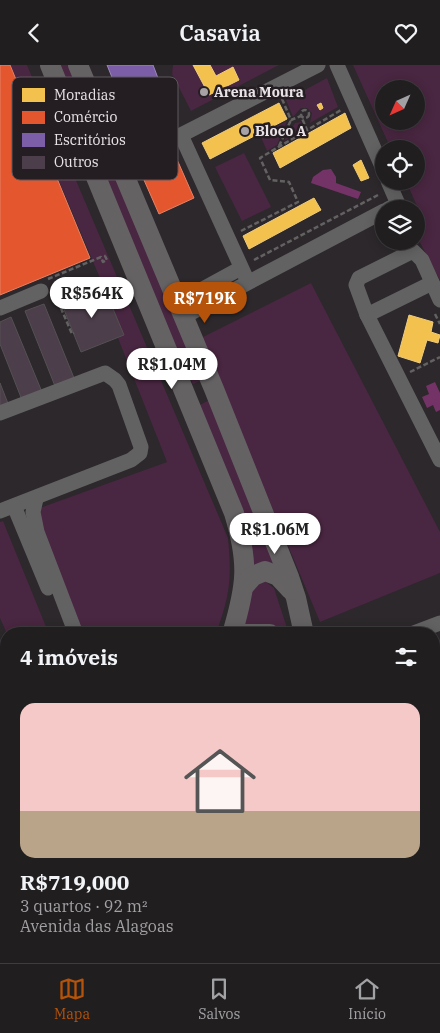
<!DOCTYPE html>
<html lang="pt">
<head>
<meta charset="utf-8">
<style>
	body { margin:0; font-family:"IBM Plex Serif",serif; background:#2d2b2d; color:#f1f3f6; height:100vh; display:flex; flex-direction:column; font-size:19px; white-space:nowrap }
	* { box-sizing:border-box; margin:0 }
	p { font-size:16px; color:#a2a2a5 }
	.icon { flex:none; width:28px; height:28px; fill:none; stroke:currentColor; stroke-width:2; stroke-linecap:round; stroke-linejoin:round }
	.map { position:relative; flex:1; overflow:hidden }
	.sheet { position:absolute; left:0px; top:562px; width:440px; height:336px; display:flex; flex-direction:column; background:#211e20; border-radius:20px 20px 0 0; box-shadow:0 2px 12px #0003,0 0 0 1px #3e3c3e }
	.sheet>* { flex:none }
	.needle { width:32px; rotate:225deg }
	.tools { position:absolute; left:375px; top:15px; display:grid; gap:10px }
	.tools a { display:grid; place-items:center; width:50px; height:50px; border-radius:50%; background:#211e20; box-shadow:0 2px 12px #0003,0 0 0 1px #3e3c3e; font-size:25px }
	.price { position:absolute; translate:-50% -42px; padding:0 11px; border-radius:18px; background:#fff; color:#222; font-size:16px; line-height:32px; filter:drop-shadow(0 1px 2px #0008) }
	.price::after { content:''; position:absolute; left:50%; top:30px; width:15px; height:11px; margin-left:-8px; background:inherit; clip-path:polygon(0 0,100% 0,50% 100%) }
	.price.active { background:#b45309; color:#fff }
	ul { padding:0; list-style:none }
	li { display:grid; align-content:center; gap:10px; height:265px; padding:0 20px }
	li span { display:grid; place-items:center; height:155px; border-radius:15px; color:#555 }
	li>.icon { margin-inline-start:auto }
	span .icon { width:90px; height:90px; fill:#fffc; stroke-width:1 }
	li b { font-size:21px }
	h2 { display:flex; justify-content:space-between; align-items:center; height:60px; padding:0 20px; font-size:21px }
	header { display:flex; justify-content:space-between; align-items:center; height:65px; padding:0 20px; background:#211e20; font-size:22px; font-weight:600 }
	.dock { display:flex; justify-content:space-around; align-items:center; height:70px; border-top:1px solid #3e3c3e; background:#211e20; font-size:14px; color:#a2a2a5 }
	.dock a { display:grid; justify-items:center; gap:2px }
	.dock .active { color:#b45309 }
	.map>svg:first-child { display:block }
</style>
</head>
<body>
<header><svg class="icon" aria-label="back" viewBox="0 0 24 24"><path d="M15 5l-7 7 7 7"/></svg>Casavia<svg class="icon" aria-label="heart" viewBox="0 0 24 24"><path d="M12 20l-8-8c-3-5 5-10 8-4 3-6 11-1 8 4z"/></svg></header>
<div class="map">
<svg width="440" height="898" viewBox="0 0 440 898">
	<rect width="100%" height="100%" fill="#2c282b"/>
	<g fill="#492641" fill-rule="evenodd">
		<path d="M10,0H27L228,473C232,514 230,530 216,569H79L31,460L37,444L167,397L118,273L124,270Z"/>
		<polygon points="56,0 72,0 203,315 193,319 170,270"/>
		<polygon points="173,0 279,0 191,46 172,9"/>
		<path d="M353,0H440V215L416,170V150L420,148L406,116H416V84H391ZM384,24H416V56H384Z"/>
		<polygon points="327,13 338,42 310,58 312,48 307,43 301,43 293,52 286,35"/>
		<polygon points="287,56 277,80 267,86 260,70"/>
		<polygon points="301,57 303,64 284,76 295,58"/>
		<polygon points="244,88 271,142 242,156 215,102"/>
		<polygon points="311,218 440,467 440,508 320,557 201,273"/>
		<polygon points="211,334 274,501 253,500 198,341"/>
		<polygon points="3,456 49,569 7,569 0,553 0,457"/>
		<polygon points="262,514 274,523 289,569 241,569 254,518"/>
		<polygon points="440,728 440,898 0,898 21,892 434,892 434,731"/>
	</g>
	<g fill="#743366">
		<polygon points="331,104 336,112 336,118 361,127 358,134 311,118 313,112 323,105"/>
		<polygon points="435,317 440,328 440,345 436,347 433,340 427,343 422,332 429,329 426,321"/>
	</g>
	<g fill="#f2c14e" stroke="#efcb7c">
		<polygon points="193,0 210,0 216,11 233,2 239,15 209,30"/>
		<polygon points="279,38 287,54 210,94 202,78"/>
		<polygon points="321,38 323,43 320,45 317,40"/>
		<polygon points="345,48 351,63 280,103 273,88"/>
		<polygon points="361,95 369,113 361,116 353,100"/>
		<polygon points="314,133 321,145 249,184 243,171"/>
		<polygon points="409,250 433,257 431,267 440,270 438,278 427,275 420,298 398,291"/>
	</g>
	<g fill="#e4572e" stroke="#e68166">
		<polygon points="0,0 10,0 90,193 0,230"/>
		<polygon points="163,62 179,99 144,115 127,78"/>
		<polygon points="179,99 194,133 159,149 144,115"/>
	</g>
	<polygon fill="#7b5ea7" stroke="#9c86ba" points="107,0 153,0 161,21 122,37"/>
	<g fill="#4c3e4a" stroke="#545153">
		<polygon points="65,212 71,225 60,229 54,217"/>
		<polygon points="103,220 124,270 81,287 61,237"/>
		<polygon points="44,239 74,313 55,321 25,246"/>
		<polygon points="11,252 42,327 22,335 0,279 0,257"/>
		<polygon points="0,318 9,341 0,344"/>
	</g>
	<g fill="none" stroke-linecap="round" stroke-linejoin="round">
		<g stroke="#636162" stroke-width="2.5" stroke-dasharray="5 2.5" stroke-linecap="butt">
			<polyline points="282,34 291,55 301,51 307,65"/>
			<circle cx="305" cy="49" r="4"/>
			<polyline points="279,81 291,55"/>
			<polyline points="241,166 298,137 289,117 270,115 260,93 341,45"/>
			<polyline points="254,195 378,130"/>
			<polyline points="48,214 101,192 103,197 107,195 105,191 108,190"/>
			<polyline points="55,229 72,269 74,268"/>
			<polyline points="435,249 440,259"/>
			<polyline points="410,307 440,292"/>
		</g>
		<g stroke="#636263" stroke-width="15">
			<polyline points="337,0 384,106"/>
			<polyline points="388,116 398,139 388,144"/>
			<polyline points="248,217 181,70 318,0"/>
			<polyline points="440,235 422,195 413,186 359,213 356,220 367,250 440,395"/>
			<polyline points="177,238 241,203"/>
			<polyline points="0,243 41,226"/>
			<polyline points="367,250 432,218"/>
			<polyline points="183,252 384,146"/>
			<polyline points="0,348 105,308 115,315 119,320 141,382 140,388 131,395 0,446"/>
			<polyline points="36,434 33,447 37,467 76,569"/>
			<polyline points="14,441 48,523"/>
			<polyline points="411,569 440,558"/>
			<polyline points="0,637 6,652"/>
		</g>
		<g stroke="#656264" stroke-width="20">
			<path d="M50,0L234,448C249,498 247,519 232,569"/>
			<polyline points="78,0 214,324 289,512 296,533 304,569"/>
			<polyline points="245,520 253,511 265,506 278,511 291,525"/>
			<polyline points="243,569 270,569"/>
			<polyline points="434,599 440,597"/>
			<polyline points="434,709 440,706"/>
			<polyline points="0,750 6,747"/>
			<polyline points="0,863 6,861"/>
		</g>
		<g stroke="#625f61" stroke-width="22">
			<polyline points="434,628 440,626"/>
			<polyline points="434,672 440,670"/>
			<polyline points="0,786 6,783"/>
			<polyline points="0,828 6,825"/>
		</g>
	</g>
	<g fill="#a7a2a5" stroke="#241d22" stroke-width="2">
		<circle cx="204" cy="27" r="5"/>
		<circle cx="245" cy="66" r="5"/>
	</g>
	<g text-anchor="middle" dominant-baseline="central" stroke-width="5" stroke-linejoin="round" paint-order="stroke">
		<g font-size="14" font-weight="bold" fill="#e9e3e7" stroke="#241d22" text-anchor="start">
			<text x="214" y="27">Arena Moura</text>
			<text x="255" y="66">Bloco A</text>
		</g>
	</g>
	<rect x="12" y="12" width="166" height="103" rx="8" fill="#241d22" stroke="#5f585d" stroke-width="1"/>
	<rect x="22" y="23" width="23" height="14" fill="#f2c14e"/>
	<rect x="22" y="46" width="23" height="13" fill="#e4572e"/>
	<rect x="22" y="68" width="23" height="14" fill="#7b5ea7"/>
	<rect x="22" y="91" width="23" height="13" fill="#4c3e4a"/>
	<g font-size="14" fill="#e9e3e7">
		<text x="54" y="35">Moradias</text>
		<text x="54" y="57">Comércio</text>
		<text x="54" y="80">Escritórios</text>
		<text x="54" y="102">Outros</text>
	</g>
</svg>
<div class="tools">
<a><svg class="needle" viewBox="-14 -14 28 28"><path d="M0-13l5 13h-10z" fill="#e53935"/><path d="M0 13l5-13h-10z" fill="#a2a2a5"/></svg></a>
<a><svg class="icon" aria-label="locate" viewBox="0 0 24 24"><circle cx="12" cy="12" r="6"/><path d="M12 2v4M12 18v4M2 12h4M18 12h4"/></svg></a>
<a><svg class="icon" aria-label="layers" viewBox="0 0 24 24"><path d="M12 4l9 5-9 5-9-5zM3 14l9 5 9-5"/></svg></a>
</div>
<b class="price" style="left:92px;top:254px">R$564K</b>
<b class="price active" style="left:205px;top:259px">R$719K</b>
<b class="price" style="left:172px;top:325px">R$1.04M</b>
<b class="price" style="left:275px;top:490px">R$1.06M</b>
<section class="sheet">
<h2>4 imóveis<svg class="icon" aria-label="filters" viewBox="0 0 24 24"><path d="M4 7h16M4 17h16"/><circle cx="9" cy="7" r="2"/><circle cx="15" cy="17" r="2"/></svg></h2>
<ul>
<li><span style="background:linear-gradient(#f6c9c9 70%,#b9a48a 0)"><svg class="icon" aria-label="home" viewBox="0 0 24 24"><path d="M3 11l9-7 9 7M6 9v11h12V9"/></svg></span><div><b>R$719,000</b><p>3 quartos · 92 m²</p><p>Avenida das Alagoas</p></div></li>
</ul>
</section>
</div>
<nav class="dock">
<a class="active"><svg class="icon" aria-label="map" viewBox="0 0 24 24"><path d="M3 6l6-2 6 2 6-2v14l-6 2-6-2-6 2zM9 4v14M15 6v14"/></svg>Mapa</a>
<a><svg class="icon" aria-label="saved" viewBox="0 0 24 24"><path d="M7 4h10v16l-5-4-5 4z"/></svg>Salvos</a>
<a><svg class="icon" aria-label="home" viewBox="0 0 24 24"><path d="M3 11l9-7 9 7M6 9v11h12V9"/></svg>Início</a>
</nav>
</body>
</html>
